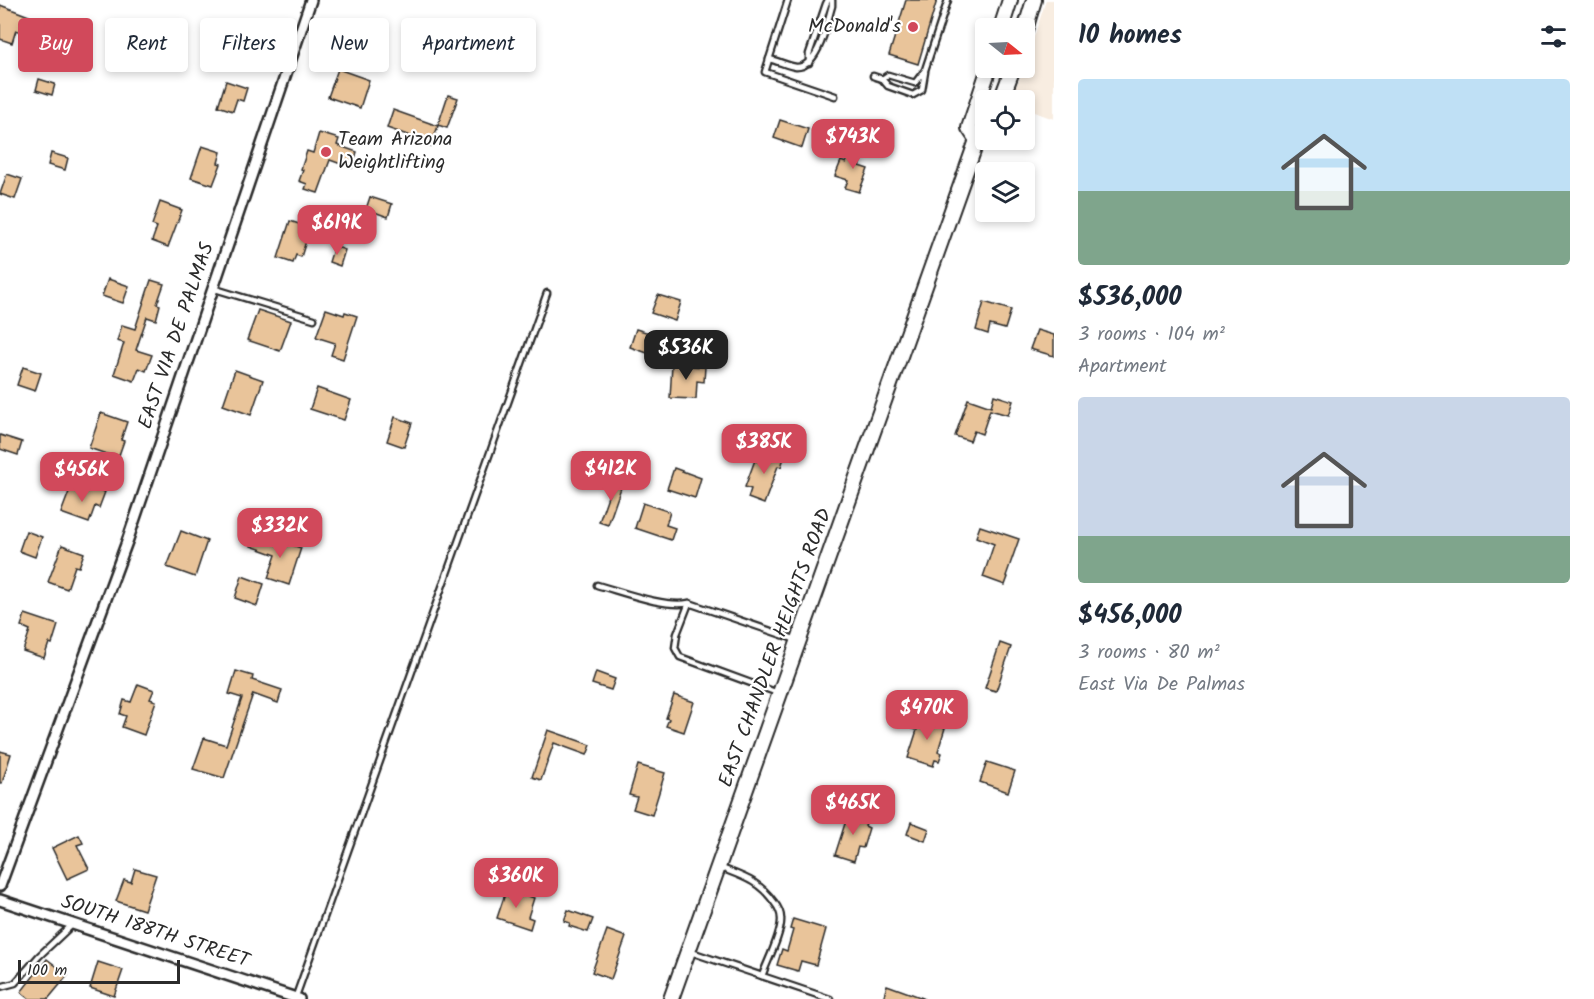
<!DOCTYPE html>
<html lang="en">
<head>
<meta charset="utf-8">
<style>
	body { margin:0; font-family:Kalam,sans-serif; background:#f6f6f7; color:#1f2937; height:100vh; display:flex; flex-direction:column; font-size:22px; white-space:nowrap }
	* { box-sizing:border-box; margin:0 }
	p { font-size:20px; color:#747a83 }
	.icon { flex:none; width:33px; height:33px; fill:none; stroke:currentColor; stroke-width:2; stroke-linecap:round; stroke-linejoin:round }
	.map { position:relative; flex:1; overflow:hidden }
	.panel { display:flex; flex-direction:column; background:#fff; width:540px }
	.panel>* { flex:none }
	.hud { position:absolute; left:18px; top:18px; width:570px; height:54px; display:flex; gap:12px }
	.needle { width:39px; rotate:108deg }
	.controls { position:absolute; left:975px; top:18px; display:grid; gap:12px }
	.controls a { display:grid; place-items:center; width:60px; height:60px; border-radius:6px; background:#fff; box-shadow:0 3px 9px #0003; font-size:30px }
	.scale { position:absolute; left:18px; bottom:15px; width:162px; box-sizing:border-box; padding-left:6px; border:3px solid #2b2b2b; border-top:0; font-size:16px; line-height:21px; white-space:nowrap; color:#2b2b2b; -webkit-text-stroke:4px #fff; paint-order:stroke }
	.price { position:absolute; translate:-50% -51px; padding:0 14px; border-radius:12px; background:#d1495b; color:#fff; font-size:20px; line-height:39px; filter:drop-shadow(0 2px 3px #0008) }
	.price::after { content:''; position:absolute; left:50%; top:36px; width:18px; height:14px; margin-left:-9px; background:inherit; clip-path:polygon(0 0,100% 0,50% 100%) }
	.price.selected { background:#222; color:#fff }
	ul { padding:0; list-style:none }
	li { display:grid; align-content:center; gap:12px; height:318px; padding:0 24px }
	li span { display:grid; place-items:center; height:186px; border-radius:6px; color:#555 }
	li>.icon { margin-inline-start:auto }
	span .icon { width:108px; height:108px; fill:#fffc; stroke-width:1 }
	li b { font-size:26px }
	h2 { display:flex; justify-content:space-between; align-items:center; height:72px; padding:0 24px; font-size:26px }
	.chip { padding:0 21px; border-radius:6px; background:#fff; box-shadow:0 3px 9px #0003; font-size:21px; line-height:54px }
	.chip.selected { background:#d1495b; color:#fff }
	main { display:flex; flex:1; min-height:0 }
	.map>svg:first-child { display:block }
</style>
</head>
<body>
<main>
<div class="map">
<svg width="1054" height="999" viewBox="0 0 1054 999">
	<rect width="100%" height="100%" fill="#fff"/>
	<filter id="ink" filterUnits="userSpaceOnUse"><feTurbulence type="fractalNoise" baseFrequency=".0167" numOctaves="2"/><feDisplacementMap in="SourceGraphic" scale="12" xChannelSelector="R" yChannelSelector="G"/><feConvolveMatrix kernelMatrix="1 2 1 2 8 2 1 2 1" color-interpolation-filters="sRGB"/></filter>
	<g filter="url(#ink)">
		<polygon fill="#f8ede1" points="1046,0 1054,0 1054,119 1025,109 1024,100 1010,100 1024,68"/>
		<g fill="#e9c49a" stroke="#2b2b2b" stroke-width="1.5">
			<polygon points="906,0 937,0 918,64 889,55"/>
			<polygon points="0,5 29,16 23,33 16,30 12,43 0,39"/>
			<polygon points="338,69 369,80 360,108 328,97"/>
			<polygon points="39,79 55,84 52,95 36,90"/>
			<polygon points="226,81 247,88 243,101 237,99 233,111 218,106"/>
			<polygon points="448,95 458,98 447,128 438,125"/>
			<polygon points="393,110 438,126 431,147 421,143 422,140 387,128"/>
			<polygon points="780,120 808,129 802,148 774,138"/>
			<polygon points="319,133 339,139 337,145 357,152 352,168 330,160 318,193 305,189 307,184 299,181 303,170 301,169 307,151 313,153"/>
			<polygon points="202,146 221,152 218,163 221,164 213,185 191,178"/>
			<polygon points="852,146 865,150 859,166 868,169 859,192 845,188 848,180 835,176 841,161 846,163"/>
			<polygon points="51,153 68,158 65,170 48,165"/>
			<polygon points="7,174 22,179 15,199 0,194"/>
			<polygon points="370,197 392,204 388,217 366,209"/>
			<polygon points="160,202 182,210 168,247 152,241 157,227 152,225"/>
			<polygon points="290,221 314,229 310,242 306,241 301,257 296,255 293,263 278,258"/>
			<polygon points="334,246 345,250 340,266 329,262"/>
			<polygon points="108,279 129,286 123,303 102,296"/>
			<polygon points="151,280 164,284 157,304 160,305 156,320 147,317 136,350 152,355 146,371 139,368 134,381 114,374 124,343 117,341 122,325 135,329"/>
			<polygon points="658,295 681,302 675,321 651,313"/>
			<polygon points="984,302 1011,310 1005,329 990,325 988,334 976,330"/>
			<polygon points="326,309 344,315 345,312 357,316 343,359 331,355 335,343 316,337"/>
			<polygon points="258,310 291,321 280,351 247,340"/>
			<polygon points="636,329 662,337 656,356 630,347"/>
			<polygon points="1037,330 1054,335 1054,356 1030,349"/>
			<polygon points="672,365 705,367 704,382 697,381 696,399 670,398"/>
			<polygon points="23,367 41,373 35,391 17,385"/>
			<polygon points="235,370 263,380 251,415 223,405"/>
			<polygon points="317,388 351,400 344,420 310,409"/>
			<polygon points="994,395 1013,401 1008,415 990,410 982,434 974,431 970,441 955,436 968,399 991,407"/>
			<polygon points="101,413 127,422 121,440 124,441 118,458 89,448"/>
			<polygon points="395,417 412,423 404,447 387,441"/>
			<polygon points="0,435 22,442 18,455 0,449"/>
			<polygon points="765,447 785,455 781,467 778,466 764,504 748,498 751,489 745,487 755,460 760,462"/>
			<polygon points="674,468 701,478 695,498 667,489"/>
			<polygon points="614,479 623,482 608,525 599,522"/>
			<polygon points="72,484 90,490 91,487 105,492 99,508 95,506 89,523 61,513"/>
			<polygon points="643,503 670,512 666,525 675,528 671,540 635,528"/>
			<polygon points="980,526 1019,539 1006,576 1008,577 1005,585 983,577 994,544 976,537"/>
			<polygon points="26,531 42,537 35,557 19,551"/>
			<polygon points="181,531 207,541 195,577 167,567"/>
			<polygon points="254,537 279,545 281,541 301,548 289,585 268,578 276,555 251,546"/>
			<polygon points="62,545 84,553 79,567 75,566 67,589 48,582"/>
			<polygon points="242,576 264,584 257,606 235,598"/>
			<polygon points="25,614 58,625 52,644 49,643 44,658 23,651 30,630 21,626"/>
			<polygon points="1000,643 1011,647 996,691 985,688"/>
			<polygon points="236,671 253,676 252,680 282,690 278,703 253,694 224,778 193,769 204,738 226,745 242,698 229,694"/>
			<polygon points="596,672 615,679 611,690 592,684"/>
			<polygon points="138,684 154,690 150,699 156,701 144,735 122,727 126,716 120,714 124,700 131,702"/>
			<polygon points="674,695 694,702 684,732 666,726 669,719 666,718"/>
			<polygon points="918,714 934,719 932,723 945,728 938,751 942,753 939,761 935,760 933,766 908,758 917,730 913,729"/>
			<polygon points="548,730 591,745 587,755 554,743 541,780 532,777"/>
			<polygon points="0,751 11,754 2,783 0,783"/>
			<polygon points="987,762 1015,771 1008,792 980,782"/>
			<polygon points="638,765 665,773 652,815 633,809 637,797 629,795"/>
			<polygon points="849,811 868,817 865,826 869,828 863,848 858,847 854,861 835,855"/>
			<polygon points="911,822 929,829 925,841 907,834"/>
			<polygon points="79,835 83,843 77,845 89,869 67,879 52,848"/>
			<polygon points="135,869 156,875 144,910 116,901 124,880 131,882"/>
			<polygon points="507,888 534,898 528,917 533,919 530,929 497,918"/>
			<polygon points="568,910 593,919 588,932 569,926 570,923 564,921"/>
			<polygon points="793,919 826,929 816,965 801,961 798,971 777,965 782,949 787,951 793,930 790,929"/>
			<polygon points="607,930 626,937 611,979 592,972"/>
			<polygon points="47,959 68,975 48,999 30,999 21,992"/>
			<polygon points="98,962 123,970 114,996 90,988"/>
			<polygon points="887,985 923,998 922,999 883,999"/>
		</g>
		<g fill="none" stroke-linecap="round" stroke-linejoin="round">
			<defs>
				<g id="service">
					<polyline points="788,0 765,72 835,96"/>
					<path d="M769,59C778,61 788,66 796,67C819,68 827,22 832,6V0"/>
					<polyline points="809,63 809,54 826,4 828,0"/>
					<polyline points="873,76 882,79 888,86 913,95 922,90 925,72"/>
					<polyline points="882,79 888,75 915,83 925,70 948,0"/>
					<polyline points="212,288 314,319"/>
					<path d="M597,585C623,592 664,608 689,603L797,640"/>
					<polyline points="689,603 677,634 675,648 680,657 778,693"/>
					<path d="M721,868C744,877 759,881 774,902C778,907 781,913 781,919C782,933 767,962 762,976"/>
					<polyline points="691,952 830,999"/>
					<polyline points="0,987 15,983 39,956 73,924"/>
					<polyline points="295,999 547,293"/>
				</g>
				<g id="minor">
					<polyline points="0,886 128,539 311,0"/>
					<polyline points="0,900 299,999"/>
				</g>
				<g id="secondary">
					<polyline points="1001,28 1010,0"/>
					<polyline points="1024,33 1034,0"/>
					<polyline points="1001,100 1013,68"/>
					<polyline points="977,140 969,128 989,68"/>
					<polyline points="671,999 977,140 986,133"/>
				</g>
			</defs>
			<use href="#service" stroke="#2b2b2b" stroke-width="9"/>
			<use href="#minor" stroke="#2b2b2b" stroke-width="14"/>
			<use href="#secondary" stroke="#2b2b2b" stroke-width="18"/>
			<use href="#service" stroke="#fff" stroke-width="4.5"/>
			<use href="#minor" stroke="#fff" stroke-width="9"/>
			<use href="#secondary" stroke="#fff" stroke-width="14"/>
		</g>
	</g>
	<g fill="#d1495b" stroke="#fff" stroke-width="2">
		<circle cx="913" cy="27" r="6"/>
		<circle cx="326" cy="152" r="6"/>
	</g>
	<g text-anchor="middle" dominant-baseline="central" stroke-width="4.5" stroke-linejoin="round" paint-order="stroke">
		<g font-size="20" fill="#2b2b2b" stroke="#fff" text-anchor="end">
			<text x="901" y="27">McDonald's</text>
			<text x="338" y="140" text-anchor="start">Team Arizona<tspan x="338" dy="23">Weightlifting</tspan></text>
		</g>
		<g font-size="20" fill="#2b2b2b" stroke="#fff">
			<text transform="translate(177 336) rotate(-71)">EAST VIA DE PALMAS</text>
			<text transform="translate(776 648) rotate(-70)">EAST CHANDLER HEIGHTS ROAD</text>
			<text transform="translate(155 932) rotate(18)">SOUTH 188TH STREET</text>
		</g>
	</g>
</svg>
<div class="controls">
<a><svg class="needle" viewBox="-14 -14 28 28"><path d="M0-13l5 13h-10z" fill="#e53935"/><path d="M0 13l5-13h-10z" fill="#747a83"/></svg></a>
<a><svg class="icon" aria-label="locate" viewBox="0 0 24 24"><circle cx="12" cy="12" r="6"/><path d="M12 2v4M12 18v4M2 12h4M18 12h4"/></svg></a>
<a><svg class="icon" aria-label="layers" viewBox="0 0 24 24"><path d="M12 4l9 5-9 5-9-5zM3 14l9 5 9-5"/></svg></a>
</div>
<div class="scale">100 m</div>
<b class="price" style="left:853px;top:170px">$743K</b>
<b class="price" style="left:337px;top:256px">$619K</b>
<b class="price selected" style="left:686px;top:381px">$536K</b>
<b class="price" style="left:764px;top:475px">$385K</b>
<b class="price" style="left:611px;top:502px">$412K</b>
<b class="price" style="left:82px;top:503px">$456K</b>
<b class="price" style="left:280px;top:559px">$332K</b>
<b class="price" style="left:927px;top:741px">$470K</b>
<b class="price" style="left:853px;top:836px">$465K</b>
<b class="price" style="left:516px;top:909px">$360K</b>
<div class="hud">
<a class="chip selected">Buy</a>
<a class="chip">Rent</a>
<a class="chip">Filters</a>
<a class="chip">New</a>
<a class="chip">Apartment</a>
</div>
</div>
<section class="panel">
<h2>10 homes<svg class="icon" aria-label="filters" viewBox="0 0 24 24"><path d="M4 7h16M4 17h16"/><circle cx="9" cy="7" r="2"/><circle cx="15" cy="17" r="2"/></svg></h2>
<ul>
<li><span style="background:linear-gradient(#bfe0f5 60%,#7fa58c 0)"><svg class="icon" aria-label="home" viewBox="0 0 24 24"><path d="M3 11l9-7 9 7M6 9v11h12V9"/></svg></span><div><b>$536,000</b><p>3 rooms · 104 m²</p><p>Apartment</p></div></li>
<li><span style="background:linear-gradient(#c9d6e8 75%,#7fa58c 0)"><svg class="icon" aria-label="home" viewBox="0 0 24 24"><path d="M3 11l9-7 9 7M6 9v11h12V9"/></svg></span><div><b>$456,000</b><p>3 rooms · 80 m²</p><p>East Via De Palmas</p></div></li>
</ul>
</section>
</main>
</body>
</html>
